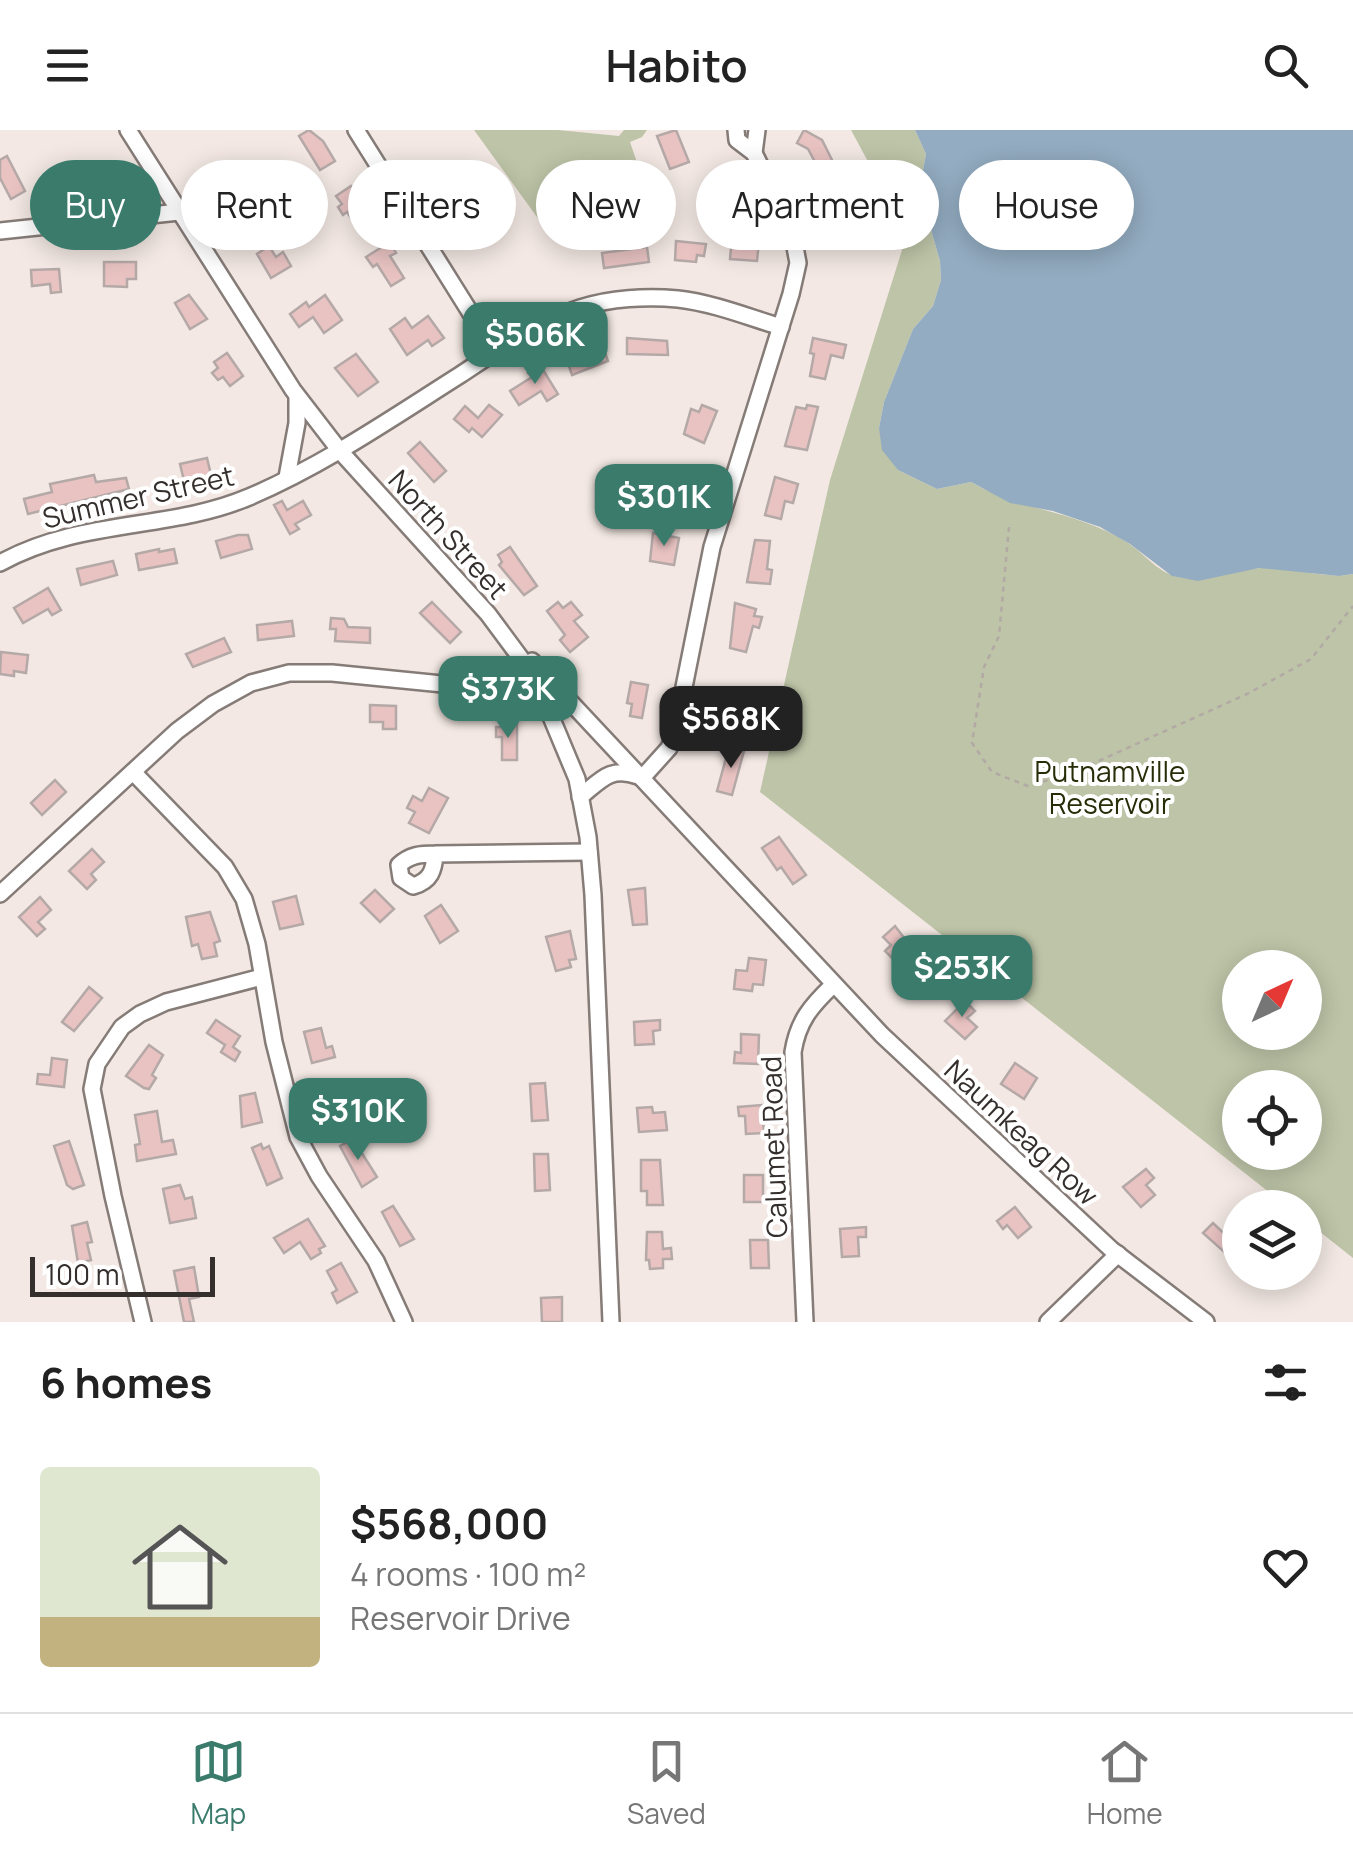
<!DOCTYPE html>
<html lang="en">
<head>
<meta charset="utf-8">
<style>
	body { margin:0; font-family:Manrope,sans-serif; background:#f2f2f2; color:#222; height:100vh; display:flex; flex-direction:column; font-size:38px; white-space:nowrap }
	* { box-sizing:border-box; margin:0 }
	p { font-size:32px; color:#767676 }
	.icon { flex:none; width:55px; height:55px; fill:none; stroke:currentColor; stroke-width:2; stroke-linecap:round; stroke-linejoin:round }
	.map { position:relative; height:1192px; overflow:hidden }
	.side { display:flex; flex-direction:column; background:#fff; flex:1 }
	.side>* { flex:none }
	.hud { position:absolute; left:30px; top:30px; width:1295px; height:90px; display:flex; gap:20px }
	.needle { width:65px; rotate:44deg }
	.controls { position:absolute; left:1222px; top:820px; display:grid; gap:20px }
	.controls a { display:grid; place-items:center; width:100px; height:100px; border-radius:50%; background:#fff; box-shadow:0 5px 25px #0003; font-size:50px }
	.scale { position:absolute; left:30px; bottom:25px; width:185px; box-sizing:border-box; padding-left:10px; border:5px solid #342f2d; border-top:0; font-size:28px; line-height:35px; white-space:nowrap; color:#342f2d; -webkit-text-stroke:8px #fff; paint-order:stroke }
	.price { position:absolute; translate:-50% -85px; padding:0 22px; border-radius:20px; background:#3a7b6c; color:#fff; font-size:32px; line-height:65px; filter:drop-shadow(0 2px 5px #0008) }
	.price::after { content:''; position:absolute; left:50%; top:60px; width:30px; height:22px; margin-left:-15px; background:inherit; clip-path:polygon(0 0,100% 0,50% 100%) }
	.price.current { background:#222; color:#fff }
	ul { padding:0; list-style:none }
	li { display:flex; align-items:center; gap:30px; height:250px; padding:0 40px }
	li span { display:grid; place-items:center; flex:none; width:280px; height:200px; border-radius:10px; color:#555 }
	li>.icon { margin-inline-start:auto }
	span .icon { width:120px; height:120px; fill:#fffc; stroke-width:1 }
	li b { font-size:42px }
	h2 { display:flex; justify-content:space-between; align-items:center; height:120px; padding:0 40px; font-size:42px }
	.chip { padding:0 35px; border-radius:45px; background:#fff; box-shadow:0 5px 25px #0003; font-size:35px; line-height:90px }
	.chip.current { background:#3a7b6c; color:#fff }
	header { display:flex; justify-content:space-between; align-items:center; height:130px; padding:0 40px; background:#fff; font-size:45px; font-weight:600 }
	.tab-bar { display:flex; justify-content:space-around; align-items:center; height:140px; border-top:2px solid #e0e0e0; background:#fff; font-size:28px; color:#767676 }
	.tab-bar a { display:grid; justify-items:center; gap:5px }
	.tab-bar .current { color:#3a7b6c }
	.map>svg:first-child { display:block }
</style>
</head>
<body>
<header><svg class="icon" aria-label="menu" viewBox="0 0 24 24"><path d="M4 6h16M4 12h16M4 18h16"/></svg>Habito<svg class="icon" aria-label="search" viewBox="0 0 24 24"><circle cx="10" cy="10" r="6"/><path d="M15 15l6 6"/></svg></header>
<div class="map">
<svg width="1353" height="1192" viewBox="0 0 1353 1192">
	<rect width="100%" height="100%" fill="#f3e8e3"/>
	<g fill="#bdc4a7" fill-rule="evenodd">
		<polygon points="474,0 558,0 619,6 624,0 647,0 642,7 630,12 647,62 550,105"/>
		<path d="M851,0H915L926,24L923,40L927,86L940,131L941,150L933,176L913,199L884,272L879,298L898,340L937,359L971,352C1020,381 1079,381 1128,413C1145,424 1157,442 1178,447C1209,454 1231,439 1261,438C1292,436 1323,450 1353,444V1128L1305,1090V1078L1288,1077L760,662L830,350L907,104ZM1240,838H1305V902H1240ZM1240,958H1305V1022H1240Z"/>
	</g>
	<polygon fill="#93acc1" points="915,0 1353,0 1353,444 1339,446 1259,438 1198,451 1172,446 1130,414 1100,397 1053,381 1010,373 971,352 937,359 898,340 882,320 879,298 884,272 913,199 933,176 941,150 940,131 927,86 923,40 926,24"/>
	<g fill="#e8c3c2" stroke="#b5a9a8" stroke-width="2.5">
		<polygon points="309,0 323,11 335,31 320,40 299,6"/>
		<polygon points="676,0 689,32 670,39 657,6"/>
		<polygon points="804,0 822,10 836,38 822,45 808,19 797,13"/>
		<polygon points="7,26 25,61 11,69 0,48 0,30"/>
		<polygon points="446,42 467,74 453,83 436,58 442,54 438,48"/>
		<polygon points="241,52 248,63 244,65 259,88 245,96 231,74 225,78 218,67"/>
		<polygon points="351,56 364,71 361,73 372,89 358,98 347,82 343,85 338,77 342,74 336,66"/>
		<polygon points="846,58 862,100 850,103 846,90 843,91 840,81 837,82 831,63"/>
		<polygon points="745,102 760,102 757,131 730,129 732,107 745,108"/>
		<polygon points="676,111 706,114 704,126 697,125 696,132 675,130"/>
		<polygon points="390,112 396,123 390,126 404,148 391,156 377,134 373,137 366,127"/>
		<polygon points="269,116 276,127 283,122 291,136 271,148 257,124"/>
		<polygon points="647,117 649,132 604,138 602,123"/>
		<polygon points="104,132 136,132 136,149 127,149 127,157 104,156"/>
		<polygon points="59,139 61,162 51,163 50,154 32,156 31,140"/>
		<polygon points="189,165 207,189 190,199 175,173"/>
		<polygon points="325,165 342,190 324,203 313,187 299,197 290,184 306,172 309,177"/>
		<polygon points="428,186 444,208 432,216 428,210 407,225 390,199 405,188 412,198"/>
		<polygon points="627,208 667,211 668,225 627,224"/>
		<polygon points="813,208 846,215 843,228 831,225 825,249 810,246 814,224 810,223"/>
		<polygon points="602,214 608,231 572,245 567,230"/>
		<polygon points="227,223 243,246 230,256 223,247 218,250 212,243 218,238 214,232"/>
		<polygon points="356,224 378,252 358,266 335,238"/>
		<polygon points="540,235 558,264 547,271 541,261 519,275 510,261 532,247 528,243"/>
		<polygon points="489,275 502,285 482,307 472,298 469,302 454,289 465,276 478,288"/>
		<polygon points="702,275 717,281 704,313 684,304 691,279 699,282"/>
		<polygon points="807,275 818,277 807,320 785,316 796,277 806,279"/>
		<polygon points="420,312 446,341 434,352 408,323"/>
		<polygon points="207,328 212,349 185,355 180,334"/>
		<polygon points="677,336 700,345 696,355 690,353 681,376 668,372 677,349 672,347"/>
		<polygon points="94,345 96,352 126,348 129,359 28,384 24,369 52,362 50,354"/>
		<polygon points="775,347 798,354 793,373 785,371 781,389 765,385"/>
		<polygon points="282,371 287,380 303,371 311,385 295,394 299,399 290,404 274,375"/>
		<polygon points="653,403 679,408 674,435 650,431"/>
		<polygon points="238,405 248,405 252,419 221,428 216,411"/>
		<polygon points="755,410 770,411 767,439 772,440 770,454 747,452"/>
		<polygon points="510,417 537,456 524,465 499,435 502,432 498,425"/>
		<polygon points="159,419 159,422 174,419 177,433 139,440 136,424"/>
		<polygon points="113,431 117,445 81,455 77,439"/>
		<polygon points="48,458 61,480 52,485 48,479 23,493 14,478"/>
		<polygon points="432,472 461,502 450,513 420,483"/>
		<polygon points="558,472 563,478 571,472 582,485 574,491 588,507 570,522 560,510 565,505 547,481"/>
		<polygon points="735,473 756,479 754,486 762,487 759,498 753,496 746,522 730,518"/>
		<polygon points="331,488 344,489 348,497 370,498 370,513 335,511 336,499 330,499"/>
		<polygon points="292,491 294,506 258,510 257,495"/>
		<polygon points="224,508 231,522 193,537 186,524"/>
		<polygon points="1,522 28,525 26,543 14,541 14,546 0,544"/>
		<polygon points="631,552 648,555 642,588 630,586 632,574 627,573"/>
		<polygon points="370,575 396,576 396,599 383,599 383,592 370,592"/>
		<polygon points="502,593 517,593 517,630 502,630 502,607 496,607 496,597 502,597"/>
		<polygon points="729,617 744,621 732,665 717,661"/>
		<polygon points="55,650 66,662 42,685 31,673"/>
		<polygon points="429,658 448,668 429,703 409,693 415,682 407,678 413,666 422,671"/>
		<polygon points="779,707 806,745 793,754 781,737 777,740 762,718"/>
		<polygon points="92,719 104,732 91,744 96,750 87,759 69,741"/>
		<polygon points="645,758 647,794 633,795 628,760"/>
		<polygon points="375,760 394,779 380,792 361,773"/>
		<polygon points="296,766 303,794 280,799 273,772"/>
		<polygon points="40,767 51,780 38,792 45,799 37,806 19,787"/>
		<polygon points="441,775 458,801 440,813 425,786"/>
		<polygon points="210,782 220,811 214,813 217,826 202,829 198,814 192,816 186,787"/>
		<polygon points="895,796 908,813 903,817 910,824 899,835 885,821 891,815 883,807"/>
		<polygon points="570,801 576,829 569,830 571,837 556,841 546,807"/>
		<polygon points="749,828 766,830 763,855 753,854 752,861 734,859 736,840 747,841"/>
		<polygon points="89,857 102,868 74,901 62,892"/>
		<polygon points="965,871 975,881 967,888 977,897 965,909 945,891"/>
		<polygon points="216,890 240,906 233,917 240,922 235,931 221,922 225,915 207,903"/>
		<polygon points="660,890 660,900 653,901 654,914 635,915 634,892"/>
		<polygon points="321,898 326,918 332,916 335,927 312,933 304,902"/>
		<polygon points="741,904 759,905 758,934 734,933 735,922 741,923"/>
		<polygon points="149,915 163,925 152,945 156,948 149,959 144,958 126,946"/>
		<polygon points="52,928 67,930 64,957 37,954 38,944 50,945"/>
		<polygon points="1015,933 1037,948 1024,969 1001,954"/>
		<polygon points="545,953 548,990 532,991 530,954"/>
		<polygon points="342,954 349,980 327,986 320,960"/>
		<polygon points="255,963 262,992 242,997 240,966"/>
		<polygon points="762,975 764,1003 746,1004 745,986 739,986 738,977"/>
		<polygon points="652,977 653,983 665,982 667,1000 639,1002 637,978"/>
		<polygon points="157,981 162,1012 173,1010 176,1024 137,1031 135,1015 140,1014 135,985"/>
		<polygon points="353,1009 377,1047 362,1057 340,1016"/>
		<polygon points="69,1011 84,1055 73,1059 67,1055 54,1016"/>
		<polygon points="261,1014 263,1019 269,1016 282,1048 267,1055 252,1018"/>
		<polygon points="534,1024 548,1024 550,1060 535,1061"/>
		<polygon points="641,1030 660,1030 663,1075 647,1075 647,1061 641,1061"/>
		<polygon points="1146,1039 1154,1048 1146,1055 1155,1065 1141,1077 1123,1057"/>
		<rect x="744" y="1045" width="19" height="27"/>
		<polygon points="180,1055 185,1069 192,1067 196,1088 170,1093 163,1059"/>
		<polygon points="393,1076 414,1109 400,1116 382,1082"/>
		<polygon points="1015,1077 1031,1097 1018,1108 1007,1095 1003,1099 997,1091"/>
		<polygon points="308,1089 325,1116 319,1119 321,1123 311,1129 300,1112 284,1123 274,1108"/>
		<polygon points="87,1092 92,1112 87,1113 91,1130 78,1133 72,1096"/>
		<polygon points="1213,1093 1240,1119 1240,1136 1203,1103"/>
		<polygon points="866,1097 866,1107 858,1107 859,1126 842,1127 840,1099"/>
		<polygon points="647,1102 662,1102 663,1119 671,1118 672,1129 663,1129 663,1138 650,1139 649,1130 646,1130"/>
		<polygon points="750,1110 768,1110 769,1138 751,1138"/>
		<polygon points="341,1133 357,1162 337,1173 332,1163 337,1160 327,1141"/>
		<polygon points="194,1137 199,1167 189,1169 194,1192 184,1192 174,1141"/>
		<polygon points="562,1167 562,1192 542,1192 541,1168"/>
	</g>
	<g fill="none" stroke-linecap="round" stroke-linejoin="round">
		<defs>
			<g id="minor">
				<polyline points="128,0 293,260 340,321 488,484 534,546 577,649 588,707 593,765 611,1192"/>
				<polyline points="356,0 495,222"/>
				<polyline points="754,23 757,0"/>
				<polyline points="0,101 179,82"/>
				<polyline points="287,347 297,293 297,266"/>
				<path d="M0,433C82,388 169,401 249,367C324,335 392,288 460,245C498,220 537,192 580,178C610,168 647,166 678,169C713,173 748,187 781,197"/>
				<polyline points="532,531 882,905 1112,1120 1206,1192"/>
				<polyline points="133,642 225,737 244,769 257,814 274,912 298,1007 319,1046 376,1131 404,1192"/>
				<polyline points="642,648 669,618 675,602 712,417 791,164 798,133 792,101 754,23 737,10 736,0"/>
				<path d="M580,667C601,650 610,636 638,646"/>
				<path d="M435,724C434,740 431,751 413,756L401,748L399,735C410,725 420,724 435,724L589,722"/>
				<polyline points="0,764 177,601 213,574 251,553 289,543 332,543 543,564"/>
				<polyline points="143,1192 113,1066 92,959 97,934 122,897 140,884 166,872 262,847"/>
				<path d="M805,1192L793,922C798,891 811,876 833,855"/>
				<polyline points="1048,1192 1118,1124"/>
			</g>
		</defs>
		<use href="#minor" stroke="#857b77" stroke-width="20"/>
		<polyline stroke="#b2a9a5" stroke-width="2.5" stroke-dasharray="5 5" stroke-linecap="butt" points="1009,397 999,506 984,537 972,613 992,642 1028,656 1072,643 1247,564 1311,529 1353,476"/>
		<use href="#minor" stroke="#fff" stroke-width="15"/>
	</g>
	<g text-anchor="middle" dominant-baseline="central" stroke-width="8" stroke-linejoin="round" paint-order="stroke">
		<g font-size="28" fill="#342f2d" stroke="#fff">
			<text transform="translate(138 366) rotate(-13)">Summer Street</text>
			<text transform="translate(449 404) rotate(48)">North Street</text>
			<text transform="translate(1022 1002) rotate(43)">Naumkeag Row</text>
			<text transform="translate(773 1017) rotate(-92)">Calumet Road</text>
		</g>
		<g font-size="28" fill="#262d07" stroke="#fff">
			<text x="1110" y="641">Putnamville<tspan x="1110" dy="32">Reservoir</tspan></text>
		</g>
	</g>
</svg>
<div class="controls">
<a><svg class="needle" viewBox="-14 -14 28 28"><path d="M0-13l5 13h-10z" fill="#e53935"/><path d="M0 13l5-13h-10z" fill="#767676"/></svg></a>
<a><svg class="icon" aria-label="locate" viewBox="0 0 24 24"><circle cx="12" cy="12" r="6"/><path d="M12 2v4M12 18v4M2 12h4M18 12h4"/></svg></a>
<a><svg class="icon" aria-label="layers" viewBox="0 0 24 24"><path d="M12 4l9 5-9 5-9-5zM3 14l9 5 9-5"/></svg></a>
</div>
<div class="scale">100 m</div>
<b class="price" style="left:535px;top:257px">$506K</b>
<b class="price" style="left:664px;top:419px">$301K</b>
<b class="price" style="left:508px;top:611px">$373K</b>
<b class="price current" style="left:731px;top:641px">$568K</b>
<b class="price" style="left:962px;top:890px">$253K</b>
<b class="price" style="left:358px;top:1033px">$310K</b>
<div class="hud">
<a class="chip current">Buy</a>
<a class="chip">Rent</a>
<a class="chip">Filters</a>
<a class="chip">New</a>
<a class="chip">Apartment</a>
<a class="chip">House</a>
</div>
</div>
<section class="side">
<h2>6 homes<svg class="icon" aria-label="filters" viewBox="0 0 24 24"><path d="M4 7h16M4 17h16"/><circle cx="9" cy="7" r="2"/><circle cx="15" cy="17" r="2"/></svg></h2>
<ul>
<li><span style="background:linear-gradient(#dfe7d0 75%,#c2b280 0)"><svg class="icon" aria-label="home" viewBox="0 0 24 24"><path d="M3 11l9-7 9 7M6 9v11h12V9"/></svg></span><div><b>$568,000</b><p>4 rooms · 100 m²</p><p>Reservoir Drive</p></div><svg class="icon" aria-label="heart" viewBox="0 0 24 24"><path d="M12 20l-8-8c-3-5 5-10 8-4 3-6 11-1 8 4z"/></svg></li>
</ul>
</section>
<nav class="tab-bar">
<a class="current"><svg class="icon" aria-label="map" viewBox="0 0 24 24"><path d="M3 6l6-2 6 2 6-2v14l-6 2-6-2-6 2zM9 4v14M15 6v14"/></svg>Map</a>
<a><svg class="icon" aria-label="saved" viewBox="0 0 24 24"><path d="M7 4h10v16l-5-4-5 4z"/></svg>Saved</a>
<a><svg class="icon" aria-label="home" viewBox="0 0 24 24"><path d="M3 11l9-7 9 7M6 9v11h12V9"/></svg>Home</a>
</nav>
</body>
</html>
